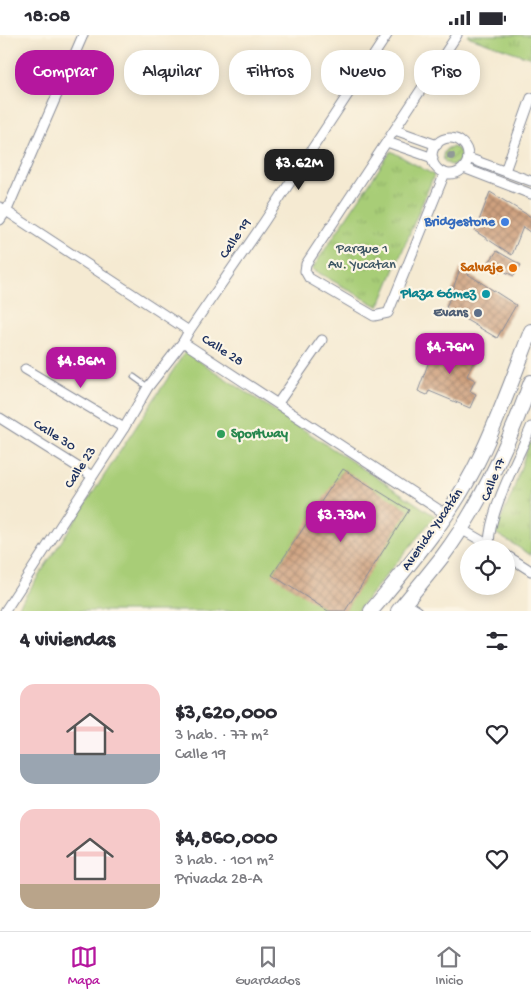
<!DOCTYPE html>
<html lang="es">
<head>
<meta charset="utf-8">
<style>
	body { margin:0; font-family:"Gochi Hand",sans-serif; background:#f7f7f7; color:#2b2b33; height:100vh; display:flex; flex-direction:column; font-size:19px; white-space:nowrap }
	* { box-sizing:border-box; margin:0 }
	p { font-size:16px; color:#7c7c81 }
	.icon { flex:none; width:28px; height:28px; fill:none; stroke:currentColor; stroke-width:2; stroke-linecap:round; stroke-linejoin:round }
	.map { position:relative; height:576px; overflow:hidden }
	.drawer { display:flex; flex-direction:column; background:#fff; flex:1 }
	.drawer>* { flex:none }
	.banner { position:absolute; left:15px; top:15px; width:501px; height:45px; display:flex; gap:10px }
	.fabs { position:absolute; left:460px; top:505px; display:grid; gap:10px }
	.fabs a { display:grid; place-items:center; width:55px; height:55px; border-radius:50%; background:#fff; box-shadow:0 2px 12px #0003; font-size:25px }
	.price { position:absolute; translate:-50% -42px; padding:0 11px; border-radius:10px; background:#b5179e; color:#fff; font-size:16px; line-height:32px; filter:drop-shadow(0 1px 2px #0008) }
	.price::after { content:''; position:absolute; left:50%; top:30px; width:15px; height:11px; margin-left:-8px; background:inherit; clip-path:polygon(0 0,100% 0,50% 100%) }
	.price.on { background:#222; color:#fff }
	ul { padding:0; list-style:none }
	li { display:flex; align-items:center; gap:15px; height:125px; padding:0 20px }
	li span { display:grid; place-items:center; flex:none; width:140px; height:100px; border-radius:15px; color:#555 }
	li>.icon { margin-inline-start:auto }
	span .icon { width:60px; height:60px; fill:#fffc; stroke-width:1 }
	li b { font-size:21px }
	h2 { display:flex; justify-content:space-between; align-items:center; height:60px; padding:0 20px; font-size:21px }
	.pill { padding:0 18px; border-radius:20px; background:#fff; box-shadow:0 2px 12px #0003; font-size:18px; line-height:45px }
	.pill.on { background:#b5179e; color:#fff }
	.status { display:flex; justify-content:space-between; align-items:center; height:35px; padding:0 25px; background:#fff; direction:ltr }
	.status svg { height:14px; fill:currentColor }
	.tabs { display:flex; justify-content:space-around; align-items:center; height:70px; border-top:1px solid #e1e1e2; background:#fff; font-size:14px; color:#7c7c81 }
	.tabs a { display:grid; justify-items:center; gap:2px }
	.tabs .on { color:#b5179e }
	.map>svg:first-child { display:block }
</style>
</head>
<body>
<div class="status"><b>18:08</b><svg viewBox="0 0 49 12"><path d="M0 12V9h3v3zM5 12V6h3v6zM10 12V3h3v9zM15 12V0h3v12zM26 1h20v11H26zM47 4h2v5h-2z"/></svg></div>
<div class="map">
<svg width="531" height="576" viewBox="0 0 531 576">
	<defs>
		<pattern id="grass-tufts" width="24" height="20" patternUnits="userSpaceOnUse" patternTransform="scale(1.25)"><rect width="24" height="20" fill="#a8cd77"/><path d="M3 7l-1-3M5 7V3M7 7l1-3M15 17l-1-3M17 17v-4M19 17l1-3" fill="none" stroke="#90b069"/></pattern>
		<pattern id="garden-furrows" width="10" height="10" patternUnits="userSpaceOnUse" patternTransform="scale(1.25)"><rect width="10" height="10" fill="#a8cd77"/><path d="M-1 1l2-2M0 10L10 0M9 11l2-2" fill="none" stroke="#90b069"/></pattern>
		<pattern id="building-cross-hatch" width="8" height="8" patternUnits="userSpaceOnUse" patternTransform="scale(1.25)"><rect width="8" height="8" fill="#cfa17f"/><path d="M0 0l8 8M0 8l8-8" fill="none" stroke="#a7846b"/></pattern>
	</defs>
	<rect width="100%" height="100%" fill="#fcf5e5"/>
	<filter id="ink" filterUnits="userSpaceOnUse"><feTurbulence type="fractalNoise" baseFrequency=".02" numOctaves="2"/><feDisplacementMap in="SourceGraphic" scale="10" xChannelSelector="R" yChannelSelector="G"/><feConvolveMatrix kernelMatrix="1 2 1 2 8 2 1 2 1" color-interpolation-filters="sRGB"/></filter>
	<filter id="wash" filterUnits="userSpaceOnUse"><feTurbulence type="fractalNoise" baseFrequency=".0096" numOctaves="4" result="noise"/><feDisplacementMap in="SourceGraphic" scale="20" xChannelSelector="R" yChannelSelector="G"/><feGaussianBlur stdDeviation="1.12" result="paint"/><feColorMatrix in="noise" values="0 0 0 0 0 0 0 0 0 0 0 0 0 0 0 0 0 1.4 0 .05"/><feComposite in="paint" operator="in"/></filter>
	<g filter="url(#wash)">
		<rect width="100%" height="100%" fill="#f5ead2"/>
		<g fill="url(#grass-tufts)" stroke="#627e6a">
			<polygon points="531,0 531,23 467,1 468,0"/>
			<polygon points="391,116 434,140 379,272 312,234"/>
			<polygon points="529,408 531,408 531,520 495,498 512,459"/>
		</g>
		<circle fill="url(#garden-furrows)" stroke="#627e6a" cx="452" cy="121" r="9"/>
		<polygon fill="#a8cd77" stroke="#627e6a" points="185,317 435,481 357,576 27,576 19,571"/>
		<g id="blocks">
			<g fill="url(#building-cross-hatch)">
				<polygon points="490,157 531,182 531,198 523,192 512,220 475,196"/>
				<polygon points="497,216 521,230 514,241 501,235 499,237 487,230"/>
				<polygon points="460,234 516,270 497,303 446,273"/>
				<polygon points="453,308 477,318 467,341 475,345 470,356 476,359 470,373 429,356 427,360 418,356 435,310 450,315"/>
				<polygon points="343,434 409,475 345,576 328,576 272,540"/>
			</g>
		</g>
	</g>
	<g filter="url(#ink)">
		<use href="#blocks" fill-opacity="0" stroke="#888c98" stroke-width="1"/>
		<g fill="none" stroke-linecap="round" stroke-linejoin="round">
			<defs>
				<polyline id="service" points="134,342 148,352"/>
				<g id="minor">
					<polyline points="395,95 437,110"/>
					<circle cx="450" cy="121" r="18"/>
					<polyline points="387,107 433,123"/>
					<polyline points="468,123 531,146"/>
					<polyline points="464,133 531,159"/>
					<polyline points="505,136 531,63"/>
					<polyline points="445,138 388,278 374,281 309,243 305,236 306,229 457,0"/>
					<polyline points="0,172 189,296 183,307 447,480"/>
					<polyline points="0,185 7,175 83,0"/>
					<polyline points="189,296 264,187 387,0"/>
					<polyline points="25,334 124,393"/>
					<polyline points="278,368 322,305"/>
					<polyline points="0,383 92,441"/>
					<polyline points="461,494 496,514"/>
					<path d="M489,509C490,473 517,426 531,392"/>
					<polyline points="506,520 531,536"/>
					<polyline points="405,568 418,576"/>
					<polyline points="5,576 124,393 148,352 183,307"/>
				</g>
				<g id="primary">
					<path d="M371,576C411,528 454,478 481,420C500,380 515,338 531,296"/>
					<path d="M398,576C413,558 428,540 442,522C481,470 509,408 531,347"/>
				</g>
			</defs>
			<use href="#service" stroke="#888c98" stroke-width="7"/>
			<use href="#minor" stroke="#888c98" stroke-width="11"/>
			<use href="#primary" stroke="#888c98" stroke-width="16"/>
			<use href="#service" stroke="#fff" stroke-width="4.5"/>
			<use href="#minor" stroke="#fff" stroke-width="9"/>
			<use href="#primary" stroke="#fff" stroke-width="14"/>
		</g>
		<circle fill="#909996" cx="451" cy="121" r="4"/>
	</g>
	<circle fill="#3f7fe0" stroke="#fcf5e5" stroke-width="2" cx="505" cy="187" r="5"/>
	<circle fill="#e8710a" stroke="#fcf5e5" stroke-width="2" cx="513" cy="233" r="5"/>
	<circle fill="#0f9aa8" stroke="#fcf5e5" stroke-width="2" cx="486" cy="259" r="5"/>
	<circle fill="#5c6f8a" stroke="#fcf5e5" stroke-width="2" cx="478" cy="278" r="5"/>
	<circle fill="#2e9e5b" stroke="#fcf5e5" stroke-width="2" cx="221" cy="399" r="5"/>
	<g text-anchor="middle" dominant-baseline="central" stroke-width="4.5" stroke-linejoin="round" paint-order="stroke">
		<g font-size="14" font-weight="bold" fill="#366cbe" stroke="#fcf5e5" text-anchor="end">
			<text x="495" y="187">Bridgestone</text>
		</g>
		<g font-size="14" fill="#1b2f5e" stroke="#fcf5e5">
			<text transform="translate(236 204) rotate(-56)">Calle 19</text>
			<text transform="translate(222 316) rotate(33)">Calle 28</text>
			<text transform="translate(54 401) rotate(32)">Calle 30</text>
			<text transform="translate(81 433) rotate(-57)">Calle 23</text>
			<text transform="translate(494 445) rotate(-68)">Calle 17</text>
			<text transform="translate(433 495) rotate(-55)">Avenida Yucatán</text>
		</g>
		<g font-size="14" fill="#3e5664" stroke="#fcf5e5">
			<text x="362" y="214">Parque 1<tspan x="362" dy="16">Av. Yucatan</tspan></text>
		</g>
		<g font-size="14" font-weight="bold" fill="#c56008" stroke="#fcf5e5" text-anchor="end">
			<text x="503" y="233">Salvaje</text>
		</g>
		<g font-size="14" font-weight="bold" fill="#0d838f" stroke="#fcf5e5" text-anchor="end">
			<text x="476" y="259">Plaza Gómez</text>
		</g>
		<g font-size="14" font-weight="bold" fill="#4e5e75" stroke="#fcf5e5" text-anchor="end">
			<text x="468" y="278">Evans</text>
		</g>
		<g font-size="14" font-weight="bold" fill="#27864d" stroke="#fcf5e5" text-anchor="start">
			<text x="231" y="399">Sportway</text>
		</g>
	</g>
</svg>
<div class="fabs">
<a><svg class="icon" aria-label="locate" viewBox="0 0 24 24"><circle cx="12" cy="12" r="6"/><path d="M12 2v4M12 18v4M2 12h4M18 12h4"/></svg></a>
</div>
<b class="price on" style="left:299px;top:156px">$3.62M</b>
<b class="price" style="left:450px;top:340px">$4.76M</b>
<b class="price" style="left:81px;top:354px">$4.86M</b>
<b class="price" style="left:341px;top:508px">$3.73M</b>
<div class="banner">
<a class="pill on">Comprar</a>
<a class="pill">Alquilar</a>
<a class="pill">Filtros</a>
<a class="pill">Nuevo</a>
<a class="pill">Piso</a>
</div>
</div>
<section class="drawer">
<h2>4 viviendas<svg class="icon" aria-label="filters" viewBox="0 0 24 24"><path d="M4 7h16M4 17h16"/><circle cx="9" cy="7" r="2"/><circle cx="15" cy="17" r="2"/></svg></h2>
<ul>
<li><span style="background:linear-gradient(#f6c9c9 70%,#9aa5b1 0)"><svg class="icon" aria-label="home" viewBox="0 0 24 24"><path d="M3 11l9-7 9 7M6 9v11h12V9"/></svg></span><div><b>$3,620,000</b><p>3 hab. · 77 m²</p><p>Calle 19</p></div><svg class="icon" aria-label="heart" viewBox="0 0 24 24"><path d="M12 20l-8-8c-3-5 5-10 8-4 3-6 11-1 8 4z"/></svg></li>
<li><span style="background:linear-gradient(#f6c9c9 75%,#b9a48a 0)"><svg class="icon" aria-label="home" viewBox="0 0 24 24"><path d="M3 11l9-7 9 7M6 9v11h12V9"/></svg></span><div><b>$4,860,000</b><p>3 hab. · 101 m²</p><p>Privada 28-A</p></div><svg class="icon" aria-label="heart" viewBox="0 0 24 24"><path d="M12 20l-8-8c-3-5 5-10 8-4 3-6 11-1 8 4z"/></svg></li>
</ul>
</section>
<nav class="tabs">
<a class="on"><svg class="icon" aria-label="map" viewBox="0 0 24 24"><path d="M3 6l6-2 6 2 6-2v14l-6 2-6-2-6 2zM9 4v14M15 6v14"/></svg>Mapa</a>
<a><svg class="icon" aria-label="saved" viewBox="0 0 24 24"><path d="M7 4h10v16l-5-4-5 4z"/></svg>Guardados</a>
<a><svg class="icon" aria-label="home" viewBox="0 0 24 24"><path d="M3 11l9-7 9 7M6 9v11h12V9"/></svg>Inicio</a>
</nav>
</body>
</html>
